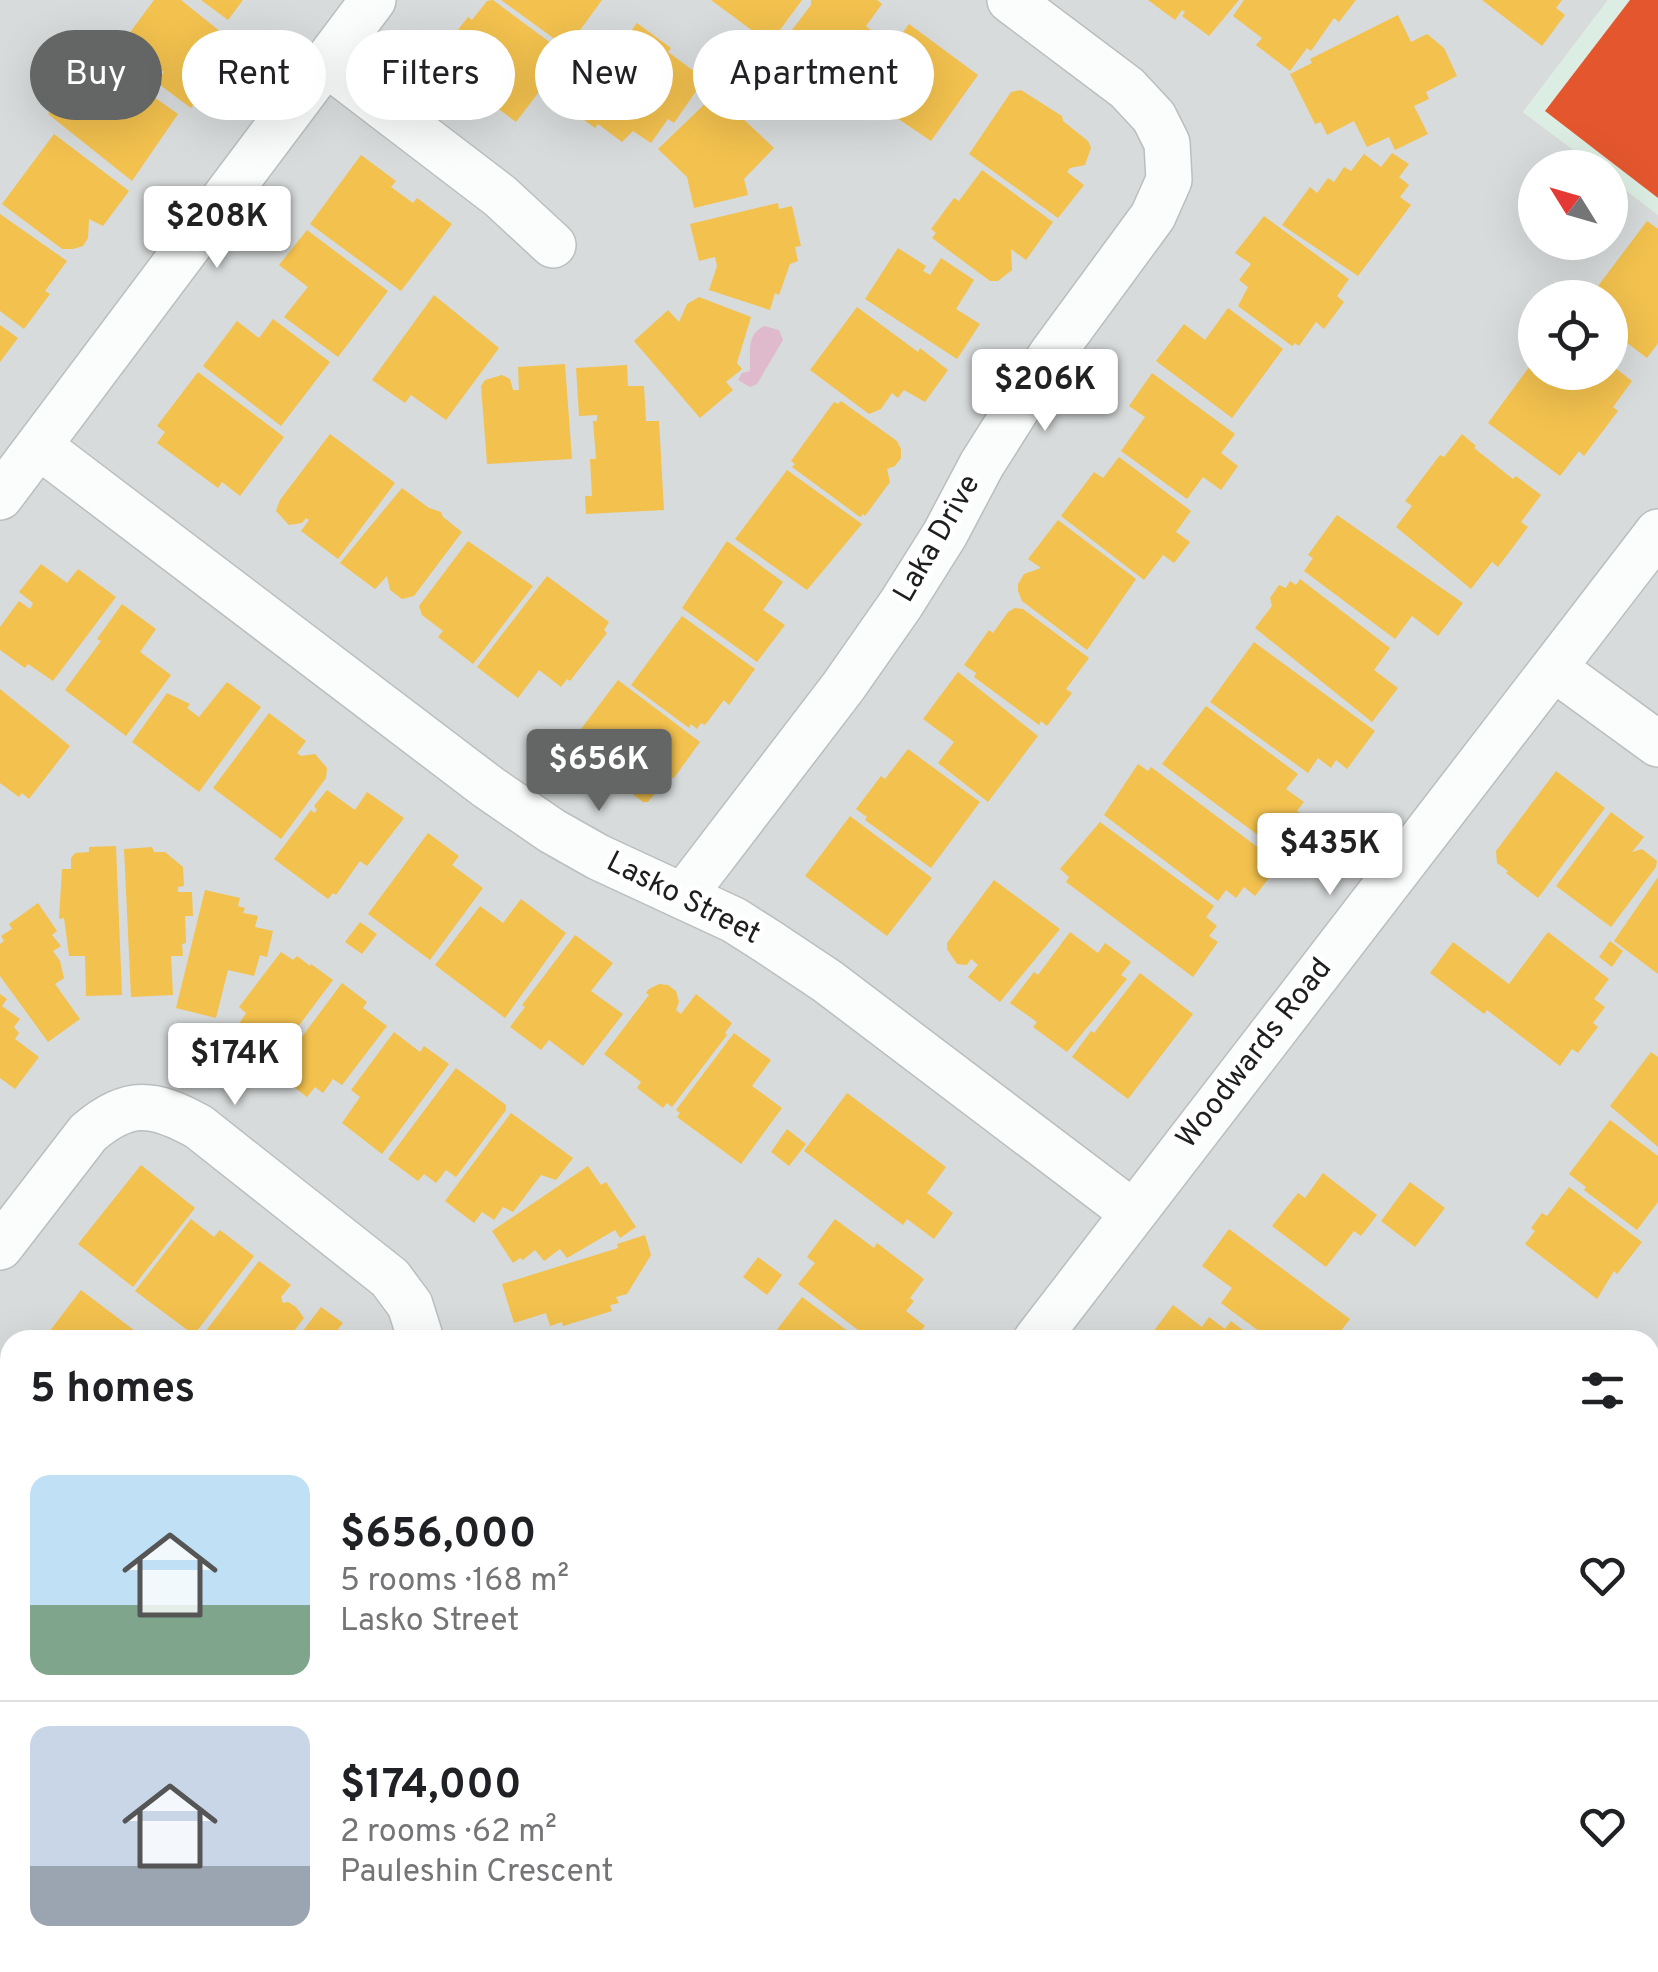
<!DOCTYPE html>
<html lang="en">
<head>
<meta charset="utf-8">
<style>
	body { margin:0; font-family:Overpass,sans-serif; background:#f2f2f2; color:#202124; height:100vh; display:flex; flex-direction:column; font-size:38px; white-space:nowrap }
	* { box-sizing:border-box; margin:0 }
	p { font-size:32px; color:#757577 }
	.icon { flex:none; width:55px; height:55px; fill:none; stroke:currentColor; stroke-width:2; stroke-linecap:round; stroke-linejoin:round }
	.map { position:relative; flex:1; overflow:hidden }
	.sheet { position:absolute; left:0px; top:1330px; width:1660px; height:642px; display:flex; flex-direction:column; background:#fff; border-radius:30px 30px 0 0; box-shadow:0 10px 40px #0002 }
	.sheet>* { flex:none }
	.hud { position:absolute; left:30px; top:30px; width:1000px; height:90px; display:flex; gap:20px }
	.needle { width:65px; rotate:307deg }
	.controls { position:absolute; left:1518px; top:150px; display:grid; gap:20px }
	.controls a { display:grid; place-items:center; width:110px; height:110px; border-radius:50%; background:#fff; box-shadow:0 10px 40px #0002; font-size:50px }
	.price { position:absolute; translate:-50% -85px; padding:0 22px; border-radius:10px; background:#fff; color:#222; font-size:32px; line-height:65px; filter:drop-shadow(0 2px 5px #0008) }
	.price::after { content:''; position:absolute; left:50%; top:60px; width:30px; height:22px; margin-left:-15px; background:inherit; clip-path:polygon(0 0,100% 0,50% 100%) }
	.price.active { background:#646666; color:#fff }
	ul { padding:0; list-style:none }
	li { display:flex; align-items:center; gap:30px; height:250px; padding:0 30px }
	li+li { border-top:2px solid #e0e0e0 }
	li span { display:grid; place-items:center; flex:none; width:280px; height:200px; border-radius:20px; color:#555 }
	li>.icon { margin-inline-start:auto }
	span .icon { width:120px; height:120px; fill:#fffc; stroke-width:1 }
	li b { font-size:42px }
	h2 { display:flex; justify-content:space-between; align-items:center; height:120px; padding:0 30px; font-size:42px }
	.pill { padding:0 35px; border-radius:45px; background:#fff; box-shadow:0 10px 40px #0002; font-size:35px; line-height:90px }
	.pill.active { background:#646666; color:#fff }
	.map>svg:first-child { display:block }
</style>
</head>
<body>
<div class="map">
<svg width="1658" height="1972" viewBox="0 0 1658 1972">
	<defs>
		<pattern id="park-dots" width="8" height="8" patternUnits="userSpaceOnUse" patternTransform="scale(2.5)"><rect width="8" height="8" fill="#ded4f3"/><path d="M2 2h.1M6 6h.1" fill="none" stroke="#beb6d0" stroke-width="1.8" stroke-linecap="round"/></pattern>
	</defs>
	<rect width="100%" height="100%" fill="#e7ecec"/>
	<path fill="#d8dbdb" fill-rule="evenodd" d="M0,0H1608L1523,112L1596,167L1535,168V242H1610V178L1658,215V1972H0ZM1535,298H1610V372H1535ZM10,1340H1650V1962H10Z"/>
	<polygon fill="#dceee4" points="1608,0 1658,0 1658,215 1610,178 1610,168 1596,167 1523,112"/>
	<polygon fill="#d6e3e9" points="572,1962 1290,1963 1283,1972 580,1972"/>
	<polygon fill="#d8dada" points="643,1963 643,1962 866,1963 859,1972 636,1972"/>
	<polygon fill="url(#park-dots)" points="1650,1899 1658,1905 1658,1972 1283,1972 1290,1962 1650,1962"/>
	<polygon fill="#deb2e3" points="1650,1952 1658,1958 1658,1972 1360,1972 1347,1963 1650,1962"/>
	<path fill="#dfbacc" d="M764,326L779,330L783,340L757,384L750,387L738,380L742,373L750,371C751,355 745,335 764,326Z"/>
	<g fill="#f2c14e">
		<polygon points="154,0 181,0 232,41 212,68 217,72 191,108 156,82 164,72 123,42"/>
		<polygon points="201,0 243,0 228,20"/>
		<polygon points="493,0 567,55 516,122 477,93 479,89 466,79 462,84 439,67 452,50 446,45 468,17 472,20 487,1"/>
		<polygon points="501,0 602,0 567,48"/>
		<polygon points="711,0 802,0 774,38 769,34 765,40"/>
		<polygon points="811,0 877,0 882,4 866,26 883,40 877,49 880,51 843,100 777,50 811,5"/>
		<polygon points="1148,0 1239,0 1209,36 1182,16 1185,12 1182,10 1175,20"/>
		<polygon points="1244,0 1356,0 1339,22 1334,18 1311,51 1307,48 1290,71 1256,45 1262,38 1233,16"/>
		<polygon points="1482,0 1562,0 1556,8 1565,15 1542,46"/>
		<polygon points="1398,15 1411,42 1427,34 1444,48 1457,76 1426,92 1429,99 1414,106 1428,134 1395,150 1389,137 1367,147 1354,121 1327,135 1321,122 1315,124 1290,74 1312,63 1310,59"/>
		<polygon points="637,23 671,48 668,52 698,74 697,81 701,84 674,123 668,119 651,143 633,131 622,142 598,124 595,128 573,112"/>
		<polygon points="909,24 978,75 931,141 891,114 887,120 855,96"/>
		<polygon points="93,54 178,114 132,181 48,114"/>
		<polygon points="1021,90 1062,116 1063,121 1088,141 1091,148 1085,165 1070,168 1067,172 1084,185 1058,218 969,154 1011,92"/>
		<polygon points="713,96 721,104 725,102 774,148 744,179 748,195 694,208 687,177 658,149"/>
		<polygon points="54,134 129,191 103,226 89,219 88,238 83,246 73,249 62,249 2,204"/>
		<polygon points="1392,153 1409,164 1399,177 1409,185 1400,197 1411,205 1358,276 1282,225 1310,187 1317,193 1328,178 1334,182 1344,167 1351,171 1364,154 1381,167"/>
		<polygon points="361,155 396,181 391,187 413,203 417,198 452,224 401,291 310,224"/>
		<polygon points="982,170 1053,222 1026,260 1011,249 1012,270 998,281 990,281 932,238 936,233 931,229 954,198 959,201"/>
		<polygon points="778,203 779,209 792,206 801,246 795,247 798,261 790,264 779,295 775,293 770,310 709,290 717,266 715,257 699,261 690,224"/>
		<polygon points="0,214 67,261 45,291 50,294 24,329 0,311"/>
		<polygon points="1264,216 1349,279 1337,296 1344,302 1324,329 1316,322 1299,346 1295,343 1292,346 1238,306 1248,287 1239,280 1251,264 1235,253"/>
		<polygon points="1647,221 1658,229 1658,343 1647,358 1610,330 1610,298 1589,298"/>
		<polygon points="307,230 388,291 338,357 284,317 308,287 279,265"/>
		<polygon points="898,248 926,266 923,271 930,275 941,258 974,280 956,309 980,324 957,359 865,299"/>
		<polygon points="434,295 499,348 446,420 411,395 405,403 372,380"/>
		<polygon points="699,297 751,317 737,363 742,369 726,382 733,390 700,418 634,341 668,310 679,322 687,304"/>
		<polygon points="857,307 918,352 920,348 948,370 925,402 904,390 898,398 892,393 881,409 869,414 810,370"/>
		<polygon points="1228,308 1283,349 1232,418 1156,361 1184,324 1205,340"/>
		<polygon points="273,319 330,362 281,426 203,366 237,321 259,338"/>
		<polygon points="0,325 18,338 0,362"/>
		<polygon points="1535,359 1535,372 1610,372 1610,364 1632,381 1613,407 1618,411 1584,456 1579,451 1560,476 1488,423"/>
		<polygon points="565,364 572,459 487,464 481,386 485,380 502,375 510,379 513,390 519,390 518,367"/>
		<polygon points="627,365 628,386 644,386 646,421 659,421 664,510 586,514 585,496 592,496 590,459 596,459 593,421 597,421 597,415 579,416 576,368"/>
		<polygon points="198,372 284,437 240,496 222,482 218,488 157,443 165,432 157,426"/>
		<polygon points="1152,373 1235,434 1221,453 1238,466 1221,490 1203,477 1187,499 1121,451 1145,417 1129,406"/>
		<polygon points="841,401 897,441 901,449 901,458 895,466 887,469 890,482 865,516 863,514 860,517 792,467 795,464 791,461 834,402 838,404"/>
		<polygon points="330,434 395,483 338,559 301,531 309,520 306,518 302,523 289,525 276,511 280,500"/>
		<polygon points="1462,434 1476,446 1474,448 1513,479 1516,476 1541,495 1521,522 1528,527 1498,567 1492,562 1471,589 1396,527 1412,506 1405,501 1440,455 1444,457"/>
		<polygon points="1119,457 1191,511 1176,532 1190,542 1174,563 1163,555 1144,580 1061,516 1094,472 1103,478"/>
		<polygon points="787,470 862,524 807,590 735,539"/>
		<polygon points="402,488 429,508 441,512 443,517 462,532 414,596 402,599 390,590 387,576 375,589 340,563"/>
		<polygon points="1337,515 1463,603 1438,636 1412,616 1395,639 1304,571 1313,558 1308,555"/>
		<polygon points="1058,520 1136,579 1087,650 1022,601 1018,591 1018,584 1024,574 1041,568 1028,559"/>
		<polygon points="468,541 533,586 473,664 438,637 443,631 422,615 419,606"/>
		<polygon points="727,541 783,582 763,610 785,625 757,662 682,608"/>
		<polygon points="41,564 67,583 78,569 116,597 53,681 28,664 25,668 0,650 0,627 19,601 30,609 33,603 19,592"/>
		<polygon points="547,576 609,622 604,630 607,633 570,681 567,679 561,687 539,670 518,698 477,667"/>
		<polygon points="1300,579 1390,648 1374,670 1398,688 1372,722 1255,628 1272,606 1270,598 1279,585 1286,588 1290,581 1296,585"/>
		<polygon points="122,604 156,629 140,652 171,675 126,736 65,690 101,641 97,639"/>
		<polygon points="1015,608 1023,609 1089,658 1066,689 1072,693 1047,726 1041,721 1039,725 974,677 976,673 964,665 989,630 993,633 1008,612"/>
		<polygon points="682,616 755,669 729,705 724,700 705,725 701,723 697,729 691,724 689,728 631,685"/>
		<polygon points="1254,642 1375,731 1347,769 1336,760 1331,768 1318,758 1308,773 1210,702"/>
		<polygon points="958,672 1038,736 988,802 938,763 954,742 923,719"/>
		<polygon points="618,680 700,742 674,778 668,777 648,802 643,802 622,786 624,783 606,769 607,767 572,741"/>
		<polygon points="227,682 261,707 199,792 132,742 167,693 190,704 187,708 199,717"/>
		<polygon points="0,689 70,746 29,799 22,793 19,797 0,783"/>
		<polygon points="1206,706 1298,774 1286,789 1304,802 1297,811 1308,819 1282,853 1162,764"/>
		<polygon points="269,713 306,741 297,753 301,756 315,754 327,768 326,778 281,839 213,788"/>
		<polygon points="908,749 980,802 931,868 865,820 867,817 856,809 881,776 885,779"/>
		<polygon points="1138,764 1148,771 1151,767 1280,864 1255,896 1244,887 1236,898 1226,890 1218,901 1104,815"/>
		<polygon points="1556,771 1605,808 1538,898 1506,873 1508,871 1497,863 1496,851"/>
		<polygon points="327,790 355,810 367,792 404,818 367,866 360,861 336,895 333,893 328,899 274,859 311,810 314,813 317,810 314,806"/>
		<polygon points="1611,812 1644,837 1632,852 1642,849 1657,861 1656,867 1611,927 1556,886"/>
		<polygon points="850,816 932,878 887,936 805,876"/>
		<polygon points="1100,822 1214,906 1206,917 1217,926 1209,936 1218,942 1193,977 1066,882 1069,877 1060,869"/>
		<polygon points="428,833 459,856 452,865 483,888 430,960 368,914"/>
		<polygon points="116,846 122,995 86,996 85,956 69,956 64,918 59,919 62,869 71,869 71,858 75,853 89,852 89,847"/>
		<polygon points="152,847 154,852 165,852 183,867 184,886 178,887 178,892 192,892 193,916 185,916 186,943 182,944 183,956 171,956 173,995 131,997 124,849"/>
		<polygon points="1658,877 1658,974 1614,941"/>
		<polygon points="994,880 1060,929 1000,1002 968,977 978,965 971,959 967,965 957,964 947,949 947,943"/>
		<polygon points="205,890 240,898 238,906 245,908 243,913 258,916 255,927 273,931 267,957 260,955 254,976 228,970 216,1018 176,1008"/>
		<polygon points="521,899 566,933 505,1018 435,965 480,906 503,923"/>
		<polygon points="38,903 57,931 52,935 61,946 53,951 60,961 64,978 55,984 80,1019 48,1042 0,976 0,944 4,941 1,936 12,929 9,924"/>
		<polygon points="360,922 377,934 362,954 345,942"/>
		<polygon points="1070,932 1098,953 1105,943 1131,962 1121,975 1127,979 1067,1052 1033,1027 1037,1022 1010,1003 1034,972 1038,975"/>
		<polygon points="1548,932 1609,979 1594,999 1605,1007 1593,1023 1598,1027 1578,1053 1572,1049 1560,1066 1487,1010 1484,1014 1430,973 1453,942 1509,984"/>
		<polygon points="575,935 613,963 591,991 623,1014 583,1066 549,1040 541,1050 510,1027 525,1007 522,1005"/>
		<polygon points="1610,941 1623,951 1612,967 1599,957"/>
		<polygon points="281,952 293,960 297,956 310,966 311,964 333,980 268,1067 238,1045 249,1030 239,1024 246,1013 239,1007"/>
		<polygon points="1140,973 1193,1014 1128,1099 1072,1057 1091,1031 1094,1033"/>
		<polygon points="342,983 367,1002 363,1008 387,1026 342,1085 333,1079 323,1093 315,1087 307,1097 275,1073"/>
		<polygon points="659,984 668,985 676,991 679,1002 676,1010 681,1014 696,994 732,1023 725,1033 727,1035 672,1107 667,1103 663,1108 637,1088 641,1082 604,1054 649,995 646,993 649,989"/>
		<polygon points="0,994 7,999 2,1006 20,1019 14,1027 19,1033 15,1039 39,1057 15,1089 0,1078"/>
		<polygon points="394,1032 420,1052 424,1046 449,1064 382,1154 342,1123 360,1097 351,1090"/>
		<polygon points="734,1033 771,1060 752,1086 782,1108 741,1164 677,1117 680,1113 676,1110"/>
		<polygon points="1651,1052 1658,1057 1658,1147 1610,1106"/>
		<polygon points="456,1068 506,1105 506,1110 456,1177 446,1170 436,1183 424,1174 418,1181 388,1159"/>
		<polygon points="847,1093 946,1167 927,1193 953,1213 934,1239 907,1219 903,1225 804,1151"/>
		<polygon points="511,1113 573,1158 556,1180 541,1175 513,1212 503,1207 494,1220 482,1212 474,1223 445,1201"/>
		<polygon points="1610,1120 1658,1156 1658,1202 1637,1230 1584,1190 1586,1187 1569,1174"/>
		<polygon points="787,1129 806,1144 789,1166 771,1152"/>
		<polygon points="141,1165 195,1208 133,1287 78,1244"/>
		<polygon points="588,1166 601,1185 606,1182 636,1227 620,1238 615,1230 567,1258 560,1249 544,1261 535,1250 523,1260 520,1258 513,1263 492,1231"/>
		<polygon points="1323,1173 1377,1215 1361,1236 1354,1231 1326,1267 1272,1226 1298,1193 1305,1198"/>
		<polygon points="1410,1182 1445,1208 1415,1247 1381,1221"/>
		<polygon points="1569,1187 1642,1242 1617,1274 1614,1271 1597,1299 1525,1244 1535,1231 1531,1228 1542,1213 1547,1216"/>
		<polygon points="191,1219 214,1237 220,1230 254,1256 194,1335 135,1291"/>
		<polygon points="835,1219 874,1248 877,1243 924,1279 910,1298 914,1301 906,1311 925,1326 914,1340 871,1340 798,1284 815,1263 807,1257"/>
		<polygon points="1229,1229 1350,1319 1334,1340 1271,1340 1221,1303 1232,1288 1202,1266"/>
		<polygon points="645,1235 651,1255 627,1294 616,1297 619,1303 610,1305 612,1311 563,1326 562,1322 550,1326 546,1313 514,1323 502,1284 618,1248 617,1244"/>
		<polygon points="758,1257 782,1275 767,1295 743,1277"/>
		<polygon points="259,1261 291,1285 281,1297 283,1303 288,1302 296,1307 304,1318 287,1340 199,1340"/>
		<polygon points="81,1290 147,1340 61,1340 49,1332"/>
		<polygon points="802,1297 860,1340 769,1340"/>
		<polygon points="1173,1305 1202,1327 1209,1317 1225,1329 1231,1321 1256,1340 1147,1340"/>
		<polygon points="321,1307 343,1323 338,1329 353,1340 296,1340"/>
		<polygon points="600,1330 600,1340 508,1340 508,1336 529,1335 529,1332"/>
		<polygon points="0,1413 10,1414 8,1512 0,1511"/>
		<polygon points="1658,1565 1658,1611 1650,1605 1650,1576"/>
		<polygon points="4,1609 5,1629 10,1629 10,1739 0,1739 0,1610"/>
		<polygon points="1652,1640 1658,1645 1658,1723 1650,1717"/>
		<polygon points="1650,1725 1658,1731 1658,1767 1650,1778"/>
		<polygon points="21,1962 118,1962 115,1966 123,1972 19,1972"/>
		<polygon points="132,1962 216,1962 214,1965 224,1972 144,1972"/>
		<polygon points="314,1962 346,1962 359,1972 307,1972"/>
		<polygon points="359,1962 431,1962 444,1972 372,1972"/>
	</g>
	<polygon fill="#e4572e" points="1630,0 1658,0 1658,198 1545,111"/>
	<polygon fill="#3f88c5" points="937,1962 1235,1962 1227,1972 930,1972"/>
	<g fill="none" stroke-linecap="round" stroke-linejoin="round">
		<defs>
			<g id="street">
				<polyline points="326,63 500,196 553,245"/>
				<polyline points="39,446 488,787 552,831 598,857 734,920 767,941 827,981 1132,1212"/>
				<polyline points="0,497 373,0"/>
				<polyline points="1555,669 1658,744"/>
				<polyline points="683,896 843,687 901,604 945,534 982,464 1051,355 1153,216 1169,180 1167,143 1154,117 1127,88 1010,0"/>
				<path d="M0,1247L88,1133C128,1098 154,1102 199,1127L390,1278L410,1305L421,1340"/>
				<polyline points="1036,1340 1658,532"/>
				<polyline points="1650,1417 1658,1402"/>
				<polyline points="0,1825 10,1821"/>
				<polyline points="1650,1868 1658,1874"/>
				<polyline points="560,1972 567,1962"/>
			</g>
		</defs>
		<use href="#street" stroke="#bcbebe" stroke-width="48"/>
		<g stroke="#c4d1ca" stroke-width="6" stroke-dasharray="5 5" stroke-linecap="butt">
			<polyline points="1310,1962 1322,1972"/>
			<polyline points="881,1972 888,1962"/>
		</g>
		<use href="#street" stroke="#fbfcfc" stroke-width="45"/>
	</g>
	<g text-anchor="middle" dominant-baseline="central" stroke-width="10" stroke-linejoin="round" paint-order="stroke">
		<g font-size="30" fill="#1e1e1e" stroke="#fff">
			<text transform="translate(938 539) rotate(-60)">Laka Drive</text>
			<text transform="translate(683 899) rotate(27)">Lasko Street</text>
			<text transform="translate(1255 1054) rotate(-52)">Woodwards Road</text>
		</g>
	</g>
</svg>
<div class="controls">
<a><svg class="needle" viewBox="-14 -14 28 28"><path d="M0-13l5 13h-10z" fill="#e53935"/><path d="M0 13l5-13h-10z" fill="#757577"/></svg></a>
<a><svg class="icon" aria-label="locate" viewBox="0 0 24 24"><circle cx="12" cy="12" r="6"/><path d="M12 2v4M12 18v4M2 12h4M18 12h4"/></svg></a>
</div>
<b class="price" style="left:217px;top:271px">$208K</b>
<b class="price" style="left:1045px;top:434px">$206K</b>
<b class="price active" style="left:599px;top:814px">$656K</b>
<b class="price" style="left:1330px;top:898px">$435K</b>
<b class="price" style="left:235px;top:1108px">$174K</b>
<div class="hud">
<a class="pill active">Buy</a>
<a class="pill">Rent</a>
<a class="pill">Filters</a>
<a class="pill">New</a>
<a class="pill">Apartment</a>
</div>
<section class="sheet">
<h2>5 homes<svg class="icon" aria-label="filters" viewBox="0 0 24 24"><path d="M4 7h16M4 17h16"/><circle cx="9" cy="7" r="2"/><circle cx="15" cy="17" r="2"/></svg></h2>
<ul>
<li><span style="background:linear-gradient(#bfe0f5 65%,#7fa58c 0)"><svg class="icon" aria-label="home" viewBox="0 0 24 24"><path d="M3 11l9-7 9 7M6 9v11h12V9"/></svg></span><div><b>$656,000</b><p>5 rooms · 168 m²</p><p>Lasko Street</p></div><svg class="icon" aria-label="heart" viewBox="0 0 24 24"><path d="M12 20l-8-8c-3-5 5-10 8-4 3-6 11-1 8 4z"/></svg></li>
<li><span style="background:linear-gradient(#c9d6e8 70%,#9aa5b1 0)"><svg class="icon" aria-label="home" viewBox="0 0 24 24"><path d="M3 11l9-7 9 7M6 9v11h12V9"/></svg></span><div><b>$174,000</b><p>2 rooms · 62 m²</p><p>Pauleshin Crescent</p></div><svg class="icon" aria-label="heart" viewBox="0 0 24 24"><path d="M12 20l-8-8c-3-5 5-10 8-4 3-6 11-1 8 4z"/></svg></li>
</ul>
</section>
</div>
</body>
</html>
